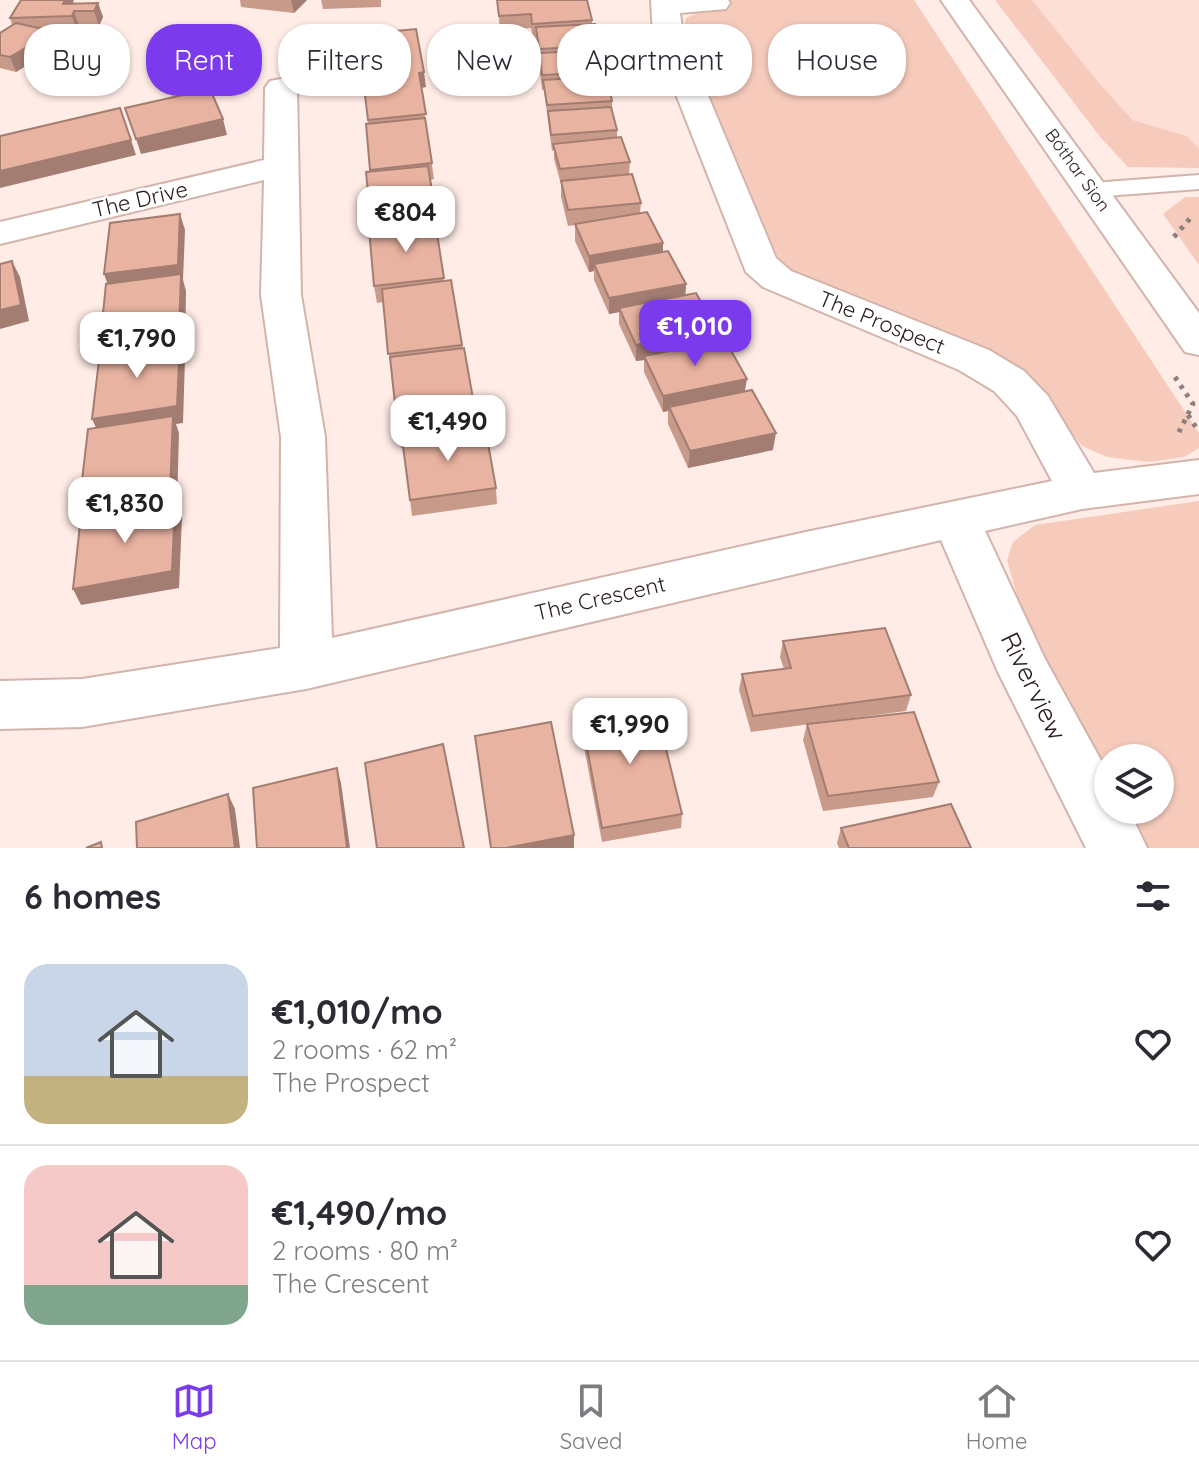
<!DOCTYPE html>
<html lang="en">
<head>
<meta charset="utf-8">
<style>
	body { margin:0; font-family:Quicksand,sans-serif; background:#f2f2f3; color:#2b2b33; height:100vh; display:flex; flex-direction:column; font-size:30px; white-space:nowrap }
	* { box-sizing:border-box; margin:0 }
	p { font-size:26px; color:#7c7c81 }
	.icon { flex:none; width:44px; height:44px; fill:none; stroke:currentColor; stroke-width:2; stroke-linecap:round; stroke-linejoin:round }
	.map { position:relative; height:848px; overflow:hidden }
	.sheet { display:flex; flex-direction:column; background:#fff; flex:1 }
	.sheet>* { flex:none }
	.guide { position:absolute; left:24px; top:24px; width:1152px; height:72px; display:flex; gap:16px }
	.fabs { position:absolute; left:1094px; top:744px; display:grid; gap:16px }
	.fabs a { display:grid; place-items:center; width:80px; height:80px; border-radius:50%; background:#fff; box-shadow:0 2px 6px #0004; font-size:40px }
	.price { position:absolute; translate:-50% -68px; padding:0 18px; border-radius:16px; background:#fff; color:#222; font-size:26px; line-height:52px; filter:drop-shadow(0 2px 4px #0008) }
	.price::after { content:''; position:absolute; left:50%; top:48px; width:24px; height:18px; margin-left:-12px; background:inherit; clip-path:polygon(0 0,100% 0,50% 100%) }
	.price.selected { background:#7c3aed; color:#fff }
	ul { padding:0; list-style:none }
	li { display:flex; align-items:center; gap:24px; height:200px; padding:0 24px }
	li+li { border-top:2px solid #e1e1e2 }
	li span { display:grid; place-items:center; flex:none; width:224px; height:160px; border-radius:24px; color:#555 }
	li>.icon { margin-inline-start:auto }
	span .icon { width:96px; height:96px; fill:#fffc; stroke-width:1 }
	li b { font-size:34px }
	h2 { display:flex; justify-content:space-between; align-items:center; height:96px; padding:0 24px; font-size:34px }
	.chip { padding:0 28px; border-radius:32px; background:#fff; box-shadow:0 2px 6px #0004; font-size:28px; line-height:72px }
	.chip.selected { background:#7c3aed; color:#fff }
	.tabs { display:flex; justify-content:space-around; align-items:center; height:112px; border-top:2px solid #e1e1e2; background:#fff; font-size:22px; color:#7c7c81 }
	.tabs a { display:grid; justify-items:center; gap:4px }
	.tabs .selected { color:#7c3aed }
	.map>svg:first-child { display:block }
</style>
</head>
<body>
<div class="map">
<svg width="1199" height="848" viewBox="0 0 1199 848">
	<rect width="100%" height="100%" fill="#ffece6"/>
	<polygon fill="#fedfd5" points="1032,0 1199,0 1199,149 1187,136 1134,120 1099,83"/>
	<g fill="#f7cbbc">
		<polygon points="710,0 914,0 1199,433 1199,448 1184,457 1149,462 1107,457 1082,446 1052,410 1041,390 1006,358 799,274 782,263 766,236 735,168 683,34 686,18 697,13 714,12"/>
		<polygon points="995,0 1032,0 1099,83 1133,120 1187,136 1199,149 1199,168 1128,167 1101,138"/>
		<polygon points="1185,197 1199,197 1199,265 1163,214"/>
		<polygon points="1199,501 1199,848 1148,848 1124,810 1160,810 1160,758 1108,758 1108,779 1022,614 1007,560 1013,542 1035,525"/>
	</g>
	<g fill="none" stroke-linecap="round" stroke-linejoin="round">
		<defs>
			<polygon id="lane" points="1199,175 1199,189 1092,197 1081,190 1092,183"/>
			<polygon id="street" points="651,0 728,0 730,3 726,9 680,13 683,36 776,258 791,271 989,350 1024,371 1048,396 1094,473 1199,460 1199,494 1082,509 985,531 1045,659 1108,773 1108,810 1129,810 1147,848 1086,848 998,672 941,540 306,689 82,727 0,729 0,681 82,679 280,648 281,437 261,295 264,180 0,244 0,222 264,160 265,88 270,81 281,79 292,81 297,88 301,295 325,437 332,638 801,533 1052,481 1017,416 994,391 959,370 763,287 746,272 653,36"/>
			<polygon id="secondary" points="941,0 969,0 1199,313 1199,355 1185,352"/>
		</defs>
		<use href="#lane" stroke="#d2b4ab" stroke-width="4"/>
		<use href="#street" stroke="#d2b4ab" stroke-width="4"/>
		<use href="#secondary" stroke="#d2b4ab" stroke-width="4"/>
		<g stroke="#8e807b" stroke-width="5" stroke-dasharray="4 6" stroke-linecap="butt">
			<polyline points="1174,237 1193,215"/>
			<polyline points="1175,377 1193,404 1178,434 1175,434"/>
			<polyline points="1188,415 1199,432"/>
		</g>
		<use href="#lane" fill="#fff" fill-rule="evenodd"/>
		<use href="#street" fill="#fff" fill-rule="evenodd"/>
		<use href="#secondary" fill="#fff" fill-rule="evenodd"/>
	</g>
	<g fill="#c89a8a">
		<polygon points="21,0 75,0 73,1 74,3 98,3 103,17 99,26 79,26 77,31 55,32 60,33 62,39 77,42 82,57 68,66 37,59 16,72 0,68 0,33 12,25 10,18"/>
		<polygon points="240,0 307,0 294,13 241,7"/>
		<polygon points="321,0 381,0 381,7 323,9"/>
		<polygon points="497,0 592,20 592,25 599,46 604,76 612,101 612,112 617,130 617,138 630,162 629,174 641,203 640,213 663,243 663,252 686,284 685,295 716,329 715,342 745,392 773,450 688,468 668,424 668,411 663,412 644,372 644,360 636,361 619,324 619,312 609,314 594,280 594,271 589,272 575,241 575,225 568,226 561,197 561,184 554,159 554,150 552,151 544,90 542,90 536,38 533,38 531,28 500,30"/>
		<polygon points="363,79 426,87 421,88 434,179 430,180 444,281 451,280 477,428 496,488 497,504 412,516 404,448 401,448 398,432 383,302 377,303 374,286 372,228 366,172 371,172 366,124 368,124"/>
		<polygon points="783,641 911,695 906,711 751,732 739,690 742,674 784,669 780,657"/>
		<polygon points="581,715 682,814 681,828 602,842 581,731"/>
		<polygon points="807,724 939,782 933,797 823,811 803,740"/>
		<polygon points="841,828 971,848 839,848 837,843"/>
	</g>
	<g fill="#a37d71">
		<polygon points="65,0 73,0 74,6 63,4"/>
		<polygon points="291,0 307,0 294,13"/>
		<polygon points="98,3 103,17 99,26 94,11"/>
		<polygon points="74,11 79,26 77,31 72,16"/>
		<polygon points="77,42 82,57 68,66 63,51"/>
		<polygon points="32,44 37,59 16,72 10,57"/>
		<polygon points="424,72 426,87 421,88 419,73"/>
		<polygon points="223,119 227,135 141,154 136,139"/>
		<polygon points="131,140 136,155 0,188 0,171"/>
		<polygon points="180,214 185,230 183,280 186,291 185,348 182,348 185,358 183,423 176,424 179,433 177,504 182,517 179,588 81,605 73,589 87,522 79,506 100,436 92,419 106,359 100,343 110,291 104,274"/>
		<polygon points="663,243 663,259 594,264 594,271 589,272 589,256"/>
		<polygon points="12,261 20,277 29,321 0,329 0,310"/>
		<polygon points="686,284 685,300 619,308 619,312 609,314 609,298"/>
		<polygon points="716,329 715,346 644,356 644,360 636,361 636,345"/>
		<polygon points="747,379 744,396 669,407 668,411 663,412 663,396"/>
		<polygon points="776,433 773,450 688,468 690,451"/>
		<polygon points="337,768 341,783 350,848 347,848"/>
		<polygon points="228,794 235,809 240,848 235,848"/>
		<polygon points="574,835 574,848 506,848"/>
	</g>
	<g fill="#e9b3a1" stroke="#a37d71" stroke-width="2">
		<polygon points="21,0 65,0 63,4 98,3 94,11 74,11 72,16 10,18"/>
		<polygon points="497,0 587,0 592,20 532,24 531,14 499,16"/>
		<polygon points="16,23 60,33 53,37 77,42 63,51 32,44 10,57 0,55 0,33"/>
		<polygon points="595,24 599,46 539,49 536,27"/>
		<polygon points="416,29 424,72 419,73 426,114 368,120 363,79 369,78 364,34"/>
		<polygon points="600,50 604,72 542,75 539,53"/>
		<polygon points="607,76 612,101 547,105 543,80"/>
		<polygon points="210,89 223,119 136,139 125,108"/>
		<polygon points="611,107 617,130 551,135 548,111"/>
		<polygon points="120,108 131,140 0,171 0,136"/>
		<polygon points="425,118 432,163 370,170 366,124"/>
		<polygon points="621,137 630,162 560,169 553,144"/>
		<polygon points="428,166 436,216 371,223 366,172"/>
		<polygon points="632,174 641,203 568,210 561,181"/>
		<polygon points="647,212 663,243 589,256 575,224"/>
		<polygon points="180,214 178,265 104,274 110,223"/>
		<polygon points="435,221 444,278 374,286 369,229"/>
		<polygon points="668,251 686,284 609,298 594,264"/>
		<polygon points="12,261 21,305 0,310 0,264"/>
		<polygon points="181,274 179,332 100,343 106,284"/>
		<polygon points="451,280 462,345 388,354 382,289"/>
		<polygon points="696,293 716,329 636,345 619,308"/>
		<polygon points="725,340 747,379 663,396 644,356"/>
		<polygon points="180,341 177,406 92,419 100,352"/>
		<polygon points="464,348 477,421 398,432 390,357"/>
		<polygon points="752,390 776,433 690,451 669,407"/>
		<polygon points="173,416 170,491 79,506 88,429"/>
		<polygon points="485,427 496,488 410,500 402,438"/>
		<polygon points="175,501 172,571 73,589 81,516"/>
		<polygon points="885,628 911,695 753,716 742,674 791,668 783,641"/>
		<polygon points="655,704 682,814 602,828 581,715"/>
		<polygon points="914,712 939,782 828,796 807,724"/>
		<polygon points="551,722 574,835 506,848 491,848 475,736"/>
		<polygon points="443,744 464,848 377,848 365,763"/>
		<polygon points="337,768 347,848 257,848 253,788"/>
		<polygon points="228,794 235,848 137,848 136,822"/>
		<polygon points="951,804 971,848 849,848 841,828"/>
		<polygon points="101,842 102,848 86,848"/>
	</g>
	<g text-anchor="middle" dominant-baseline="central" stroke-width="6" stroke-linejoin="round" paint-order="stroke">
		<g font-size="18" fill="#271c19" stroke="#fefefe">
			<text transform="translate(1078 170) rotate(54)">Bóthar Sion</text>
		</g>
		<g font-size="22" fill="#271c19" stroke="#fefefe">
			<text transform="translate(140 199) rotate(-13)">The Drive</text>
			<text transform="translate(882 322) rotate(22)">The Prospect</text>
			<text transform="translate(600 598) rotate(-13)">The Crescent</text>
		</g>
		<g font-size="26" fill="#271c19" stroke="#fefefe">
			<text transform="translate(1034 686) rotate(64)">Riverview</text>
		</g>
	</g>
</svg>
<div class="fabs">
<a><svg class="icon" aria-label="layers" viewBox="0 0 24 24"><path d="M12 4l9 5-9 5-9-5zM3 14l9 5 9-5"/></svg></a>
</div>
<b class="price" style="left:406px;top:254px">€804</b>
<b class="price selected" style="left:695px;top:368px">€1,010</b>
<b class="price" style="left:137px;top:380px">€1,790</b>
<b class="price" style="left:448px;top:463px">€1,490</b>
<b class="price" style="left:125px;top:545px">€1,830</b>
<b class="price" style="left:630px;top:766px">€1,990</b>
<div class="guide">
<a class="chip">Buy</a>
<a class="chip selected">Rent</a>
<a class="chip">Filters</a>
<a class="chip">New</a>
<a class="chip">Apartment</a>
<a class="chip">House</a>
</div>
</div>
<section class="sheet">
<h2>6 homes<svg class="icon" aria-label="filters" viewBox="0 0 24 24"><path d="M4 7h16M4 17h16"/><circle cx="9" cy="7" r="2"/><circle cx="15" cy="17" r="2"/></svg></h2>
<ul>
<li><span style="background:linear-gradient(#c9d6e8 70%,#c2b280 0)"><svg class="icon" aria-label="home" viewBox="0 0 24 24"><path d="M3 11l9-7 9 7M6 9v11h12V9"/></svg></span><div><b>€1,010/mo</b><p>2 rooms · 62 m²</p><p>The Prospect</p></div><svg class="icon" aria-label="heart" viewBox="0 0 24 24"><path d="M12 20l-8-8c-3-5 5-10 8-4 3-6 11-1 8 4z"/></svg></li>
<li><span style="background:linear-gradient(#f6c9c9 75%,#7fa58c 0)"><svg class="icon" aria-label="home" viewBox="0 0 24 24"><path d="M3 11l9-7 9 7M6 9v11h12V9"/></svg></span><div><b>€1,490/mo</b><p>2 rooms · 80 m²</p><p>The Crescent</p></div><svg class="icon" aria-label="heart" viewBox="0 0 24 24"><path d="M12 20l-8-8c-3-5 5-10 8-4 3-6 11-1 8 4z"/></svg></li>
</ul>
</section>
<nav class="tabs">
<a class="selected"><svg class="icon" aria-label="map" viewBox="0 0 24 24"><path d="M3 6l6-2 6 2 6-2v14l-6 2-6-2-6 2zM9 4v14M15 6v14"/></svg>Map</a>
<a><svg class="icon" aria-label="saved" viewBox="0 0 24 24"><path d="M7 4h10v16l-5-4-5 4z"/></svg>Saved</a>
<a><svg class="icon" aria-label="home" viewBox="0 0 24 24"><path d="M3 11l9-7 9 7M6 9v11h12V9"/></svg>Home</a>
</nav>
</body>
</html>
